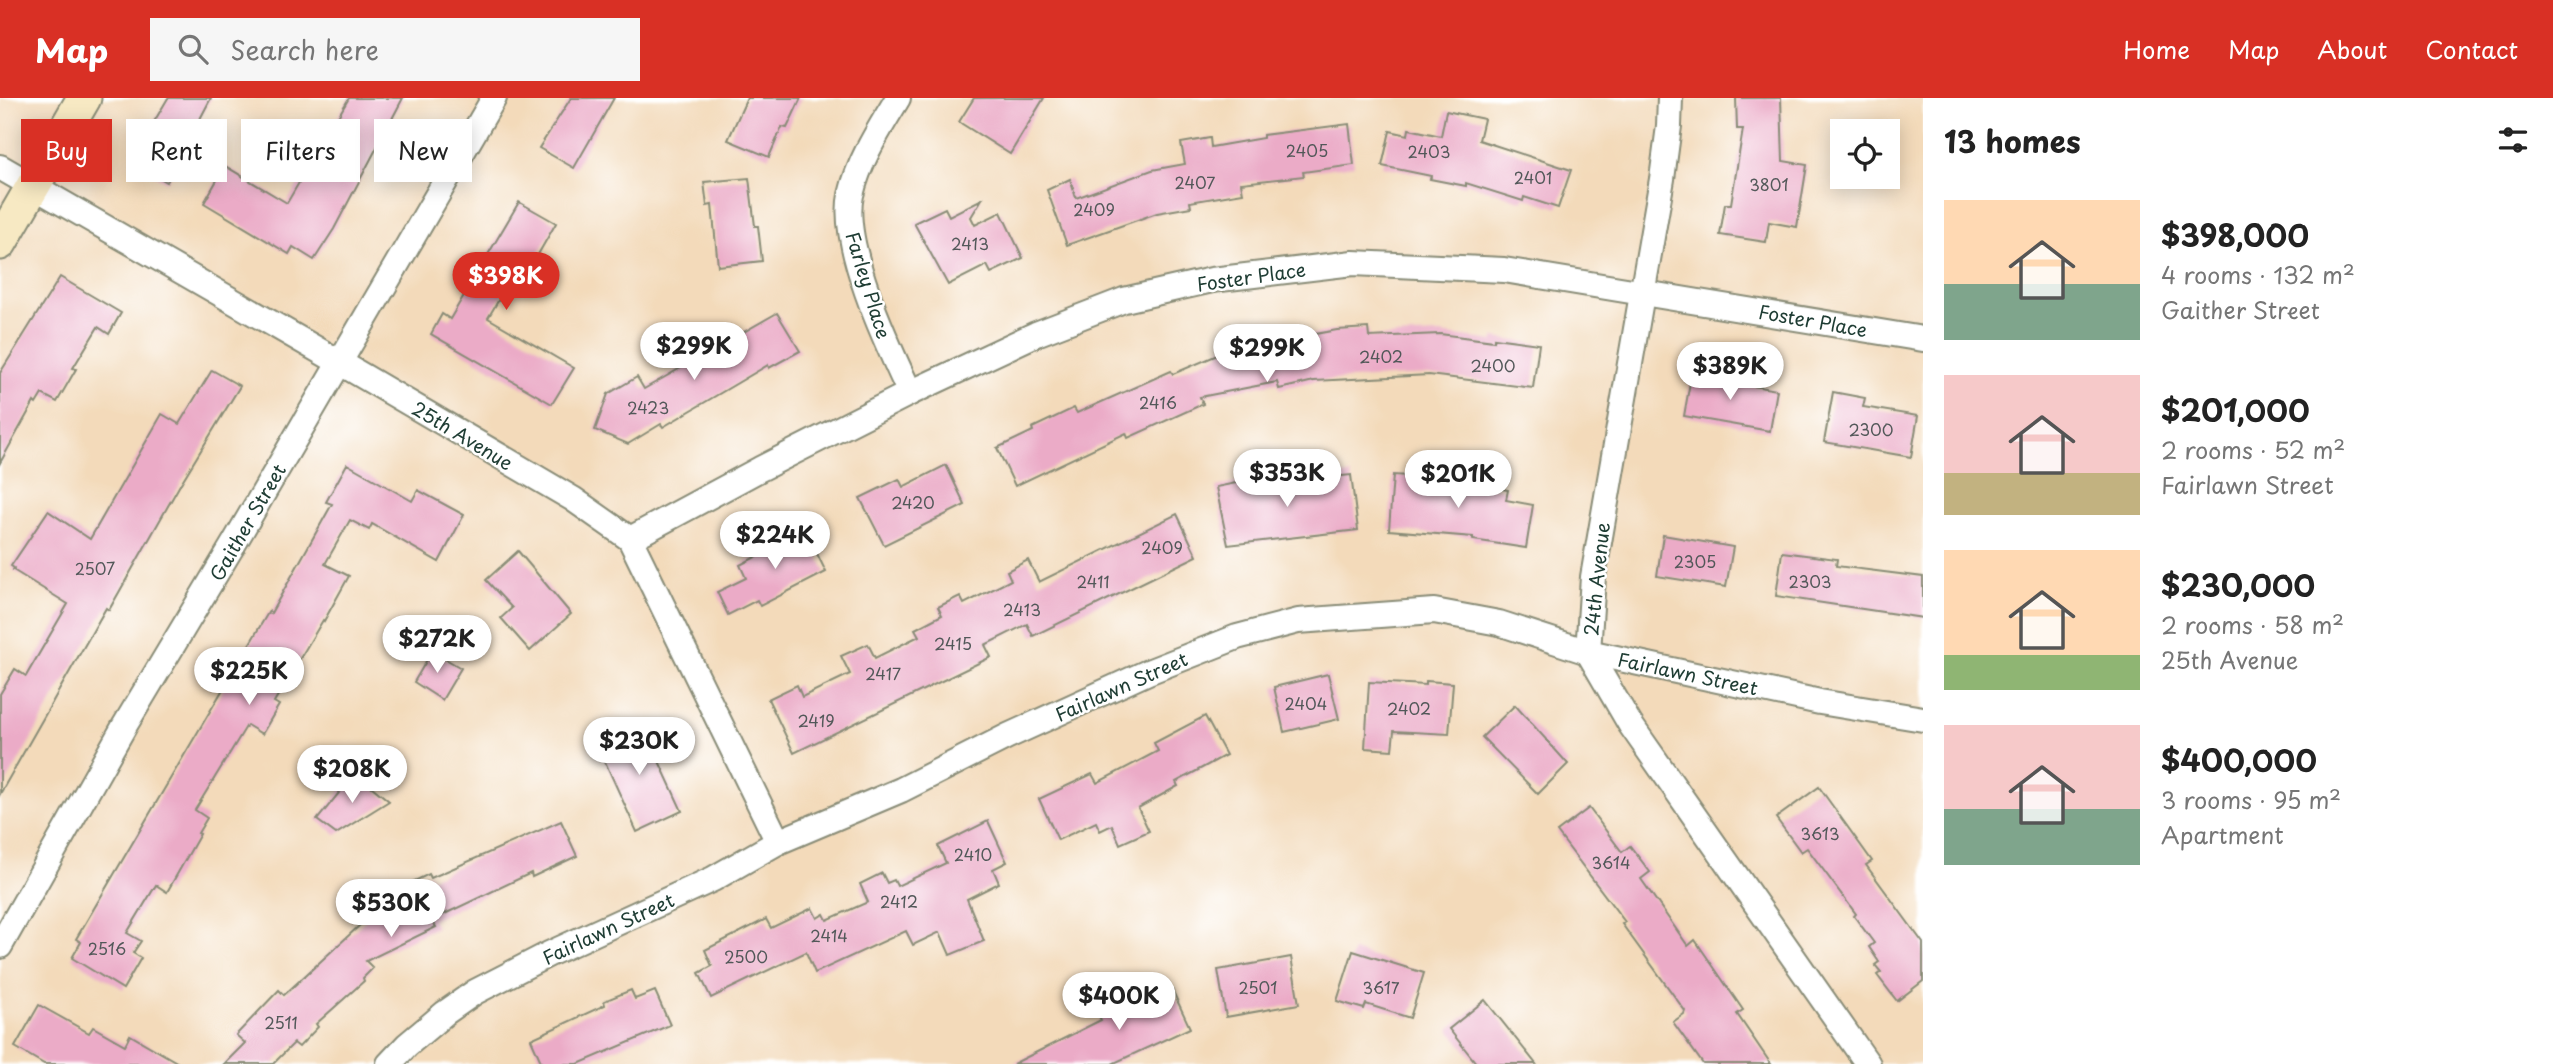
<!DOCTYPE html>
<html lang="en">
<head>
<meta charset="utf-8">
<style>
	body { margin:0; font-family:"Playpen Sans",sans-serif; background:#f6f6f6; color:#222; height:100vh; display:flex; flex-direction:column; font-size:26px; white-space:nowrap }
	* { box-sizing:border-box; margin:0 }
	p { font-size:23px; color:#767676 }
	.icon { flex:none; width:38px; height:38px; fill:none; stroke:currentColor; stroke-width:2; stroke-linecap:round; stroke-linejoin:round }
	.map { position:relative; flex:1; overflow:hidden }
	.details { display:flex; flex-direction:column; background:#fff; width:630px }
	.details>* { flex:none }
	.hud { position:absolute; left:21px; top:21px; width:665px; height:63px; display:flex; gap:14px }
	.tools { position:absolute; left:1830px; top:21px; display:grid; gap:14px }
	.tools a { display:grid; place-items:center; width:70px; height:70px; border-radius:0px; background:#fff; box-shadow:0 4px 18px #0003; font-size:35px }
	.price { position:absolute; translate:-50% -60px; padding:0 16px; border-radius:24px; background:#fff; color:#222; font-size:23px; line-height:46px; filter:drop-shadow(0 2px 4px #0008) }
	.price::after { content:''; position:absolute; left:50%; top:42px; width:21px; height:16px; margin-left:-10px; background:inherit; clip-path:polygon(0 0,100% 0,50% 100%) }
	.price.current { background:#d93025; color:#fff }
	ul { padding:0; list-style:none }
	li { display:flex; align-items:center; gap:21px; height:175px; padding:0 21px }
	li span { display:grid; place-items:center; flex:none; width:196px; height:140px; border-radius:0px; color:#555 }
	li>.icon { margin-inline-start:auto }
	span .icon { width:84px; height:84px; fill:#fffc; stroke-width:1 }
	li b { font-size:30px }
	h2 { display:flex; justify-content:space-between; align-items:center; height:84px; padding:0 21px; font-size:30px }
	.pill { padding:0 24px; border-radius:0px; background:#fff; box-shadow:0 4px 18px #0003; font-size:24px; line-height:63px }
	.pill.current { background:#d93025; color:#fff }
	header { display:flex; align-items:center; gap:42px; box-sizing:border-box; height:98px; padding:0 35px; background:#d93025; color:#fff }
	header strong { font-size:33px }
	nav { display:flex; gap:38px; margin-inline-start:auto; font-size:24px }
	.search { width:490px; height:63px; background:#f6f6f6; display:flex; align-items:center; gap:18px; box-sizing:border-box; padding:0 24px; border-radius:0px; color:#767676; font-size:26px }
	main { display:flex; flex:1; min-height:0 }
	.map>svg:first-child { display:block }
</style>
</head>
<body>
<header>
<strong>Map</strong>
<div class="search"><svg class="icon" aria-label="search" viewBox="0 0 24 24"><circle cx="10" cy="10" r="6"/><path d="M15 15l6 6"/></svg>Search here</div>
<nav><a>Home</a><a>Map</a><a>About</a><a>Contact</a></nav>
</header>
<main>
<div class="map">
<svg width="1923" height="966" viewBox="0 0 1923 966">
	<rect width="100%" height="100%" fill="#fff"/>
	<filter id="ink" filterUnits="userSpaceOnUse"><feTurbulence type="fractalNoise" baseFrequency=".0143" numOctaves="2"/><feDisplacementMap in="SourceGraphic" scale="14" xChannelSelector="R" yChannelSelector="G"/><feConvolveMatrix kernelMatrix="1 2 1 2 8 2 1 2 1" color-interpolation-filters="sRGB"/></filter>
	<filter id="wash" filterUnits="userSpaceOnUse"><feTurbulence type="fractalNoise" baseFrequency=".00686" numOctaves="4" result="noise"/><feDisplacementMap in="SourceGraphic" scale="28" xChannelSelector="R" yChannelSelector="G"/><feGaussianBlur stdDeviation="1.57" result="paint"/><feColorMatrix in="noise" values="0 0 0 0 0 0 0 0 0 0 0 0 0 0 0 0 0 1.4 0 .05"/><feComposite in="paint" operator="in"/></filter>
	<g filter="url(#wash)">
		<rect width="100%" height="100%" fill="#f3daba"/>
		<g id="blocks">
			<g fill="#ebabc7">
				<polygon points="168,0 211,0 167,84 131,63"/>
				<polygon points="349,0 403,0 334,131 314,162 293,149 289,156 204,105 225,68 287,105 320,49 311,44 323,24 332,29"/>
				<polygon points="571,0 614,0 574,70 539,50"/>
				<polygon points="747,0 801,0 787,30 782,29 769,59 728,42"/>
				<polygon points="974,0 1044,0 1010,56 959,24"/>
				<polygon points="1736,0 1781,0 1783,63 1807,67 1797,129 1769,124 1766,144 1720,137 1725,106 1731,106 1743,31 1737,31"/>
				<polygon points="1446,13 1484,21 1479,42 1571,72 1558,110 1524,99 1523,103 1466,85 1466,88 1430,81 1431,78 1382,68 1390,33 1408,37 1409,31 1441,38"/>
				<polygon points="1349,26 1354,67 1303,74 1304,78 1241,85 1243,95 1190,104 1191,109 1157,115 1067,147 1047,92 1070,81 1076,100 1152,72 1185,66 1181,45 1210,40 1211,49 1263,40 1263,37"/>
				<polygon points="749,80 755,128 758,128 762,163 718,168 712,107 707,108 704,84"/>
				<polygon points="982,101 971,119 975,127 1001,114 1023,160 991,175 987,167 948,187 914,125 945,110 949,118"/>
				<polygon points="519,104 556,125 528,174 518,169 488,220 574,270 552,306 431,236 442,216 450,221"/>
				<polygon points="60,179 121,215 109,236 98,229 73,270 76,271 57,304 42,296 36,306 34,304 0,365 0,275"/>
				<polygon points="777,215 800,253 769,270 768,267 663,329 661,326 628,346 595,332 608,296 637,279 644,291"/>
				<polygon points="1368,230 1369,239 1440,236 1494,243 1494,240 1539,246 1533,290 1429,277 1314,283 1279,291 1277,284 1200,299 1203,306 1128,340 1126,335 1015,388 997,350 1033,333 1032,330 1074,310 1077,315 1171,273 1173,276 1220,256 1219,250 1250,243 1251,248 1337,232"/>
				<polygon points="212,272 240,288 181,385 109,512 106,510 0,696 0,596 15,571 26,578 68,506 13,472 14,470 11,468 48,413 90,441 162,316 179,326"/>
				<polygon points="1692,273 1737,281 1736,285 1777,292 1770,333 1684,318"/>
				<polygon points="1833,294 1865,300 1863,309 1918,318 1911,359 1824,344"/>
				<polygon points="347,366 412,403 418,392 464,417 439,464 372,426 369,432 350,422 325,466 349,478 324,523 323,522 274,604 279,607 262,636 247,627 195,712 207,720 198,735 200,736 167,794 156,787 127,835 141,843 133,855 141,860 123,891 72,860 81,844 76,841 269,513 271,515 332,406 326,404"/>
				<polygon points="946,367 965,407 884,447 860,400 899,381 903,389"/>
				<polygon points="1408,375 1448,377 1448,381 1508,392 1506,402 1533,407 1526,450 1473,442 1473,439 1389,432 1393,377 1408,378"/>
				<polygon points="1351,377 1358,432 1228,447 1216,389 1271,378 1273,385"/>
				<polygon points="1177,416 1197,458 1033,538 1027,526 985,547 991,559 794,655 768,601 797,587 802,599 850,576 841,558 868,546 875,560 919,538 915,531 942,517 938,509 960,498 964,506 1011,482 1007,473 1028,462 1039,484"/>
				<polygon points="803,427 826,474 760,508 757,502 728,517 717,494 746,480 740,467 769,452 765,445"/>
				<polygon points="1663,437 1733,449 1726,489 1657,478"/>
				<polygon points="518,453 571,516 530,553 501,520 512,510 486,482"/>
				<polygon points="1782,454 1837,461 1836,468 1923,479 1923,520 1776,498"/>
				<polygon points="432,553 461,570 442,602 414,584"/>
				<polygon points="1328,576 1339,621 1284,634 1274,589"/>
				<polygon points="1426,583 1453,585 1449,636 1394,633 1392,652 1365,650 1369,584 1426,587"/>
				<polygon points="1515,607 1568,666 1538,696 1482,639"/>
				<polygon points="1205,618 1226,657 1176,684 1178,688 1138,710 1149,733 1120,746 1112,727 1100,733 1096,724 1058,742 1039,701 1092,676 1097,685 1158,653 1154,645"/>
				<polygon points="641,624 682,713 637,734 596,644"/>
				<polygon points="355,675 389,703 336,736 317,722"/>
				<polygon points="1819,689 1872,763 1866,767 1923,845 1923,883 1897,903 1877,877 1881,874 1875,867 1879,864 1869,849 1874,845 1854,818 1856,816 1807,750 1801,754 1776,720"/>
				<polygon points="1589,710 1622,754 1630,748 1650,774 1641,781 1688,848 1695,842 1713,868 1743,912 1737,916 1771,966 1703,966 1673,924 1684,916 1685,913 1622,826 1625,824 1557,734"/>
				<polygon points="561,723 577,758 532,779 531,775 432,822 436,829 366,863 373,870 363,880 364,883 316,926 318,929 299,949 294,945 273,966 224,966 245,945 236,937 279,892 284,897 372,816 368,808 385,800 383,798 429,776 431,780"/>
				<polygon points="988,723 1007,764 993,771 999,785 967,801 984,843 950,857 940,834 913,847 906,833 815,875 806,854 711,900 699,875 712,868 705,852 766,821 771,830 812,810 817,820 824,816 827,822 868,804 860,786 882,775 887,785 894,782 897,788 946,765 938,748"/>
				<polygon points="1353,853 1424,875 1410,920 1366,906 1364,911 1337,903"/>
				<polygon points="1291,859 1299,906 1226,919 1218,872"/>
				<polygon points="1169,885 1190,930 1112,966 1013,966 1101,922 1099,918"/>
				<polygon points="631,892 635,901 655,893 670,927 578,966 542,966 531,941 605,907 604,903"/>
				<polygon points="1485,902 1536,966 1477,966 1449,931"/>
				<polygon points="39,907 89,935 93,929 125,947 130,937 180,966 44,966 15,949"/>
			</g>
		</g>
	</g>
	<g filter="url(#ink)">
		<use href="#blocks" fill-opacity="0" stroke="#898c77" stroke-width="2"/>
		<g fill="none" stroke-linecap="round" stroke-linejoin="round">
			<defs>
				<g id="street">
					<path d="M898,0C880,30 859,62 851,97C840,147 888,248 910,295"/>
					<polyline points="1670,0 1669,28 1662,81 1593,479 1588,554 1630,626 1868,966"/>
					<polyline points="0,69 339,264 573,401 630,441 778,744"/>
					<polyline points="630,441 760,371 910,295 1036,236 1124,202 1212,182 1353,165 1504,172 1923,241"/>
					<polyline points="0,848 125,627 233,447 494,0"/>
					<polyline points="389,966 407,947 445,915 475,894 549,856 713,781 778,744 901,692 1008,638 1148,574 1237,539 1298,523 1434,513 1499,525 1588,554 1820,604 1923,621"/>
				</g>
				<polyline id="secondary" points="0,145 84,0"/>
			</defs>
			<use href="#street" stroke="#898c77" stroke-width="28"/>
			<use href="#secondary" stroke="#898c77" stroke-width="37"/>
			<use href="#street" stroke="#fff" stroke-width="24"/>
			<use href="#secondary" stroke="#f7e9c3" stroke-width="33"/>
		</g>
	</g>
	<g text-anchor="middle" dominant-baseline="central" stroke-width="5" stroke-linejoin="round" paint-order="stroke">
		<g font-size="16" fill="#525859">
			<text x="1307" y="52">2405</text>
			<text x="1429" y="53">2403</text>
			<text x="1533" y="79">2401</text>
			<text x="1195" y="84">2407</text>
			<text x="1769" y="86">3801</text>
			<text x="1094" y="111">2409</text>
			<text x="970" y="145">2413</text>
			<text x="1381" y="258">2402</text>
			<text x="1493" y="267">2400</text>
			<text x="1158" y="304">2416</text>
			<text x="648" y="309">2423</text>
			<text x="1871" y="331">2300</text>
			<text x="913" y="404">2420</text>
			<text x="1162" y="449">2409</text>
			<text x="1695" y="463">2305</text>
			<text x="95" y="470">2507</text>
			<text x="1093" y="483">2411</text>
			<text x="1810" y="483">2303</text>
			<text x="1022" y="511">2413</text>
			<text x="953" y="545">2415</text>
			<text x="883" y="575">2417</text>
			<text x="1306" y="605">2404</text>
			<text x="1409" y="610">2402</text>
			<text x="816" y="622">2419</text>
			<text x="1820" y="735">3613</text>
			<text x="973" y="756">2410</text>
			<text x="1611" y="764">3614</text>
			<text x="899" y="803">2412</text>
			<text x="829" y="837">2414</text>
			<text x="107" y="850">2516</text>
			<text x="746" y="858">2500</text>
			<text x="1258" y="889">2501</text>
			<text x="1381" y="889">3617</text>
			<text x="281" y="924">2511</text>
		</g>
		<g font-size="19" fill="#1f3d34" stroke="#fff">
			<text transform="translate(1251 178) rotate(-8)">Foster Place</text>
			<text transform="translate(869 187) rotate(73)">Farley Place</text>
			<text transform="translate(1813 222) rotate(10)">Foster Place</text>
			<text transform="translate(463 337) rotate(31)">25th Avenue</text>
			<text transform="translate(247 424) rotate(-60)">Gaither Street</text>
			<text transform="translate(1596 481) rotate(-84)">24th Avenue</text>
			<text transform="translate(1688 575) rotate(12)">Fairlawn Street</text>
			<text transform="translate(1121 588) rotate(-24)">Fairlawn Street</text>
			<text transform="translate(608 830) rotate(-25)">Fairlawn Street</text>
		</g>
	</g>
</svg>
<div class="tools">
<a><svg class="icon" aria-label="locate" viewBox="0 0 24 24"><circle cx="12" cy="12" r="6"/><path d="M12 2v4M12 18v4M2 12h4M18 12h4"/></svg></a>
</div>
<b class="price current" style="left:506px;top:214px">$398K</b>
<b class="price" style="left:694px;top:284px">$299K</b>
<b class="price" style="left:1267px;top:286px">$299K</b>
<b class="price" style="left:1730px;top:304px">$389K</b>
<b class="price" style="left:1287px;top:411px">$353K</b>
<b class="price" style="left:1458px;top:412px">$201K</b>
<b class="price" style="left:775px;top:473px">$224K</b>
<b class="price" style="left:437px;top:577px">$272K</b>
<b class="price" style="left:249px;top:609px">$225K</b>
<b class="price" style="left:639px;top:679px">$230K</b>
<b class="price" style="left:352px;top:707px">$208K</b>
<b class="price" style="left:391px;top:841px">$530K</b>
<b class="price" style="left:1119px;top:934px">$400K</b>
<div class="hud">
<a class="pill current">Buy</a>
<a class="pill">Rent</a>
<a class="pill">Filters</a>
<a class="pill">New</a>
</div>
</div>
<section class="details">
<h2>13 homes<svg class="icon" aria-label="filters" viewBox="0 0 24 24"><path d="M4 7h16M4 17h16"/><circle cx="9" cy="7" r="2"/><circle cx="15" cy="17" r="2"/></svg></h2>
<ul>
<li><span style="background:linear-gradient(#ffd9b3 60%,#7fa58c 0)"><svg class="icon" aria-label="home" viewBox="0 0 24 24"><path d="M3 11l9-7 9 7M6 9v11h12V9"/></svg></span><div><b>$398,000</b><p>4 rooms · 132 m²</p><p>Gaither Street</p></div></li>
<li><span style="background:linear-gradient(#f6c9c9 70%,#c2b280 0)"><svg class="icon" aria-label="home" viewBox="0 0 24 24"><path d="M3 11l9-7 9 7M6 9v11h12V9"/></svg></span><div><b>$201,000</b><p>2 rooms · 52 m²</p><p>Fairlawn Street</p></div></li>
<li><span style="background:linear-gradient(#ffd9b3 75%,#8fb573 0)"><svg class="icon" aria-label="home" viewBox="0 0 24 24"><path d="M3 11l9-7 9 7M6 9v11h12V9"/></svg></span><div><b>$230,000</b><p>2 rooms · 58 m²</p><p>25th Avenue</p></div></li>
<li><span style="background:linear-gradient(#f6c9c9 60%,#7fa58c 0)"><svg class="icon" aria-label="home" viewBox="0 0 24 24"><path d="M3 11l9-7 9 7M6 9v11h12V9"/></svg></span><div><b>$400,000</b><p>3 rooms · 95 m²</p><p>Apartment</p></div></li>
</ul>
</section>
</main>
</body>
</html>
